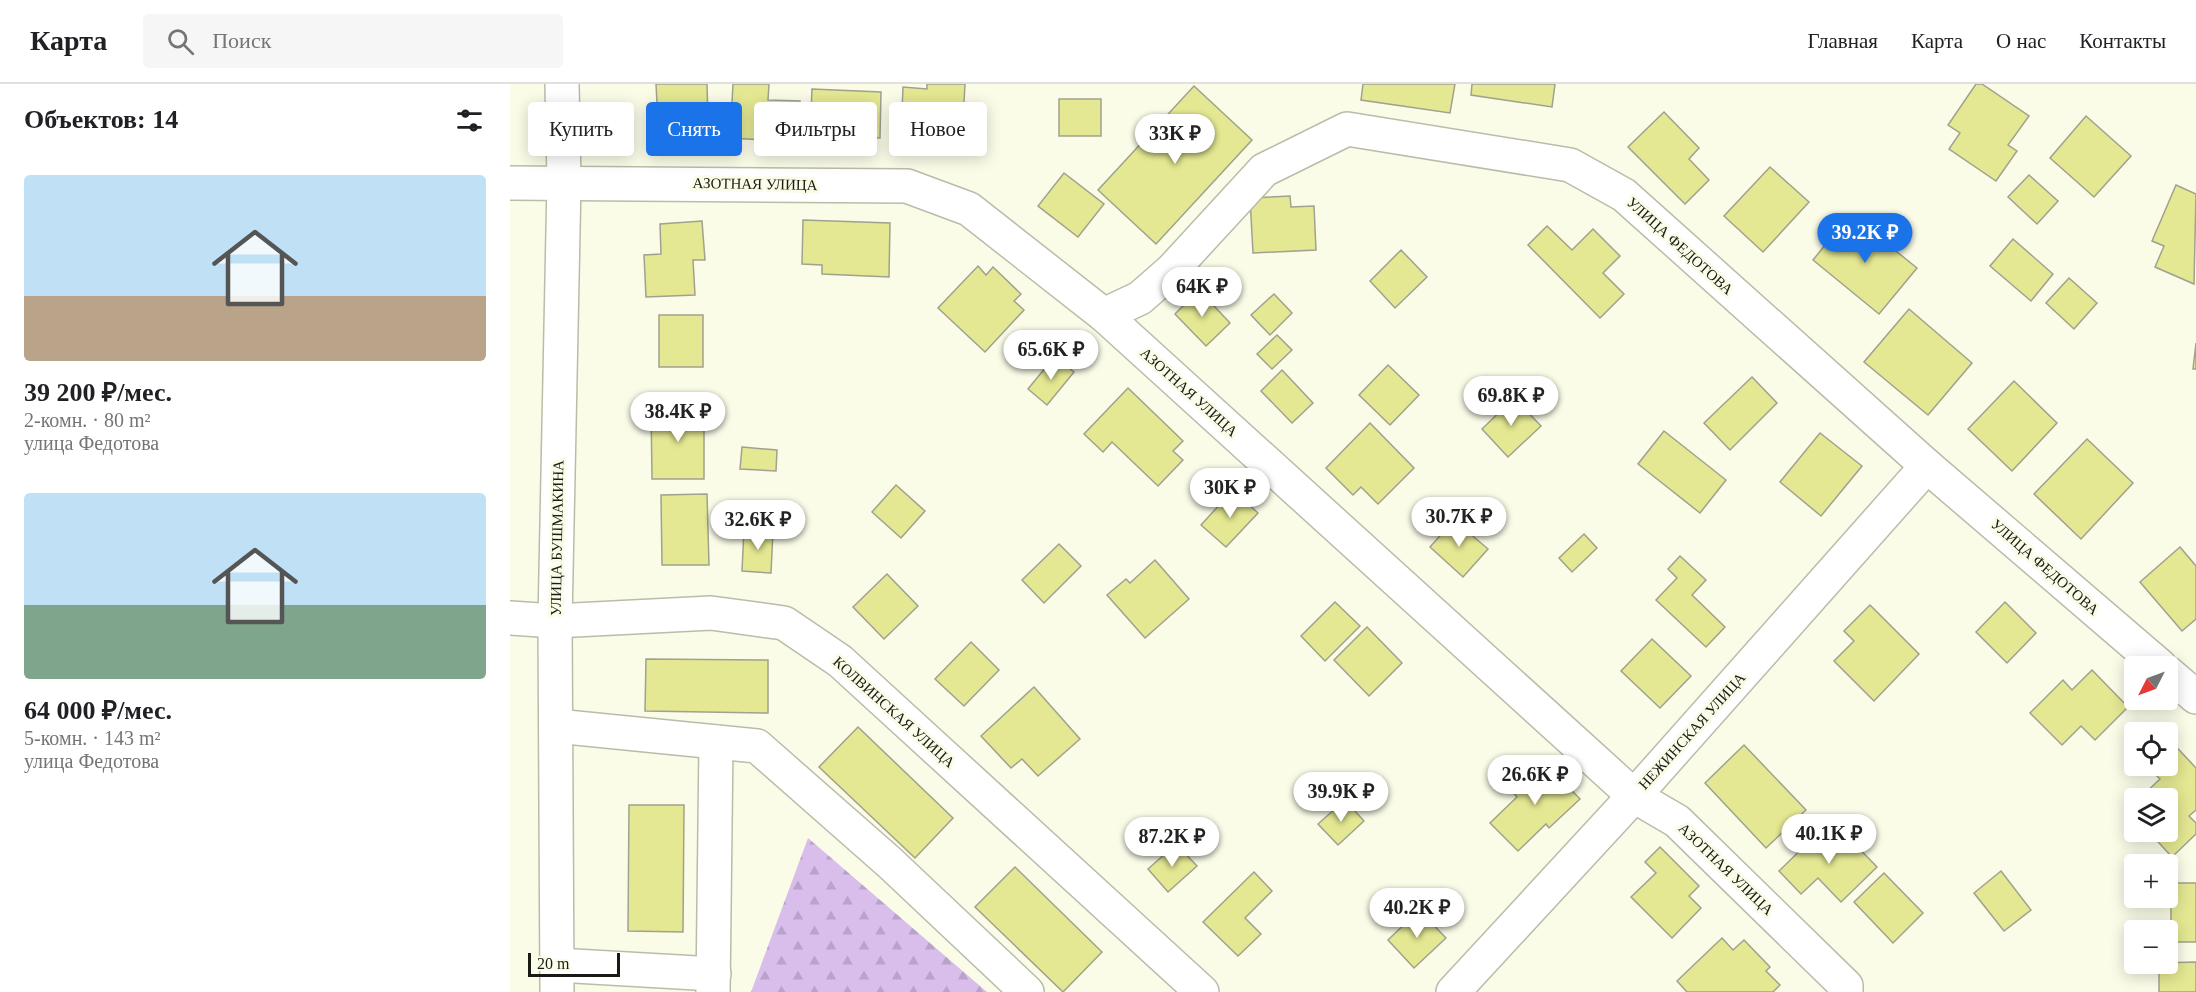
<!DOCTYPE html>
<html lang="ru">
<head>
<meta charset="utf-8">
<style>
	body { margin:0; font-family:Georgia,serif; background:#f6f6f6; color:#202124; height:100vh; display:flex; flex-direction:column; font-size:22px; white-space:nowrap }
	* { box-sizing:border-box; margin:0 }
	p { font-size:20px; color:#757577 }
	.icon { flex:none; width:33px; height:33px; fill:none; stroke:currentColor; stroke-width:2; stroke-linecap:round; stroke-linejoin:round }
	.map { position:relative; flex:1; overflow:hidden }
	.sheet { display:flex; flex-direction:column; background:#fff; width:510px }
	.sheet>* { flex:none }
	.guide { position:absolute; left:18px; top:18px; width:570px; height:54px; display:flex; gap:12px }
	.needle { width:39px; rotate:228deg }
	.tools { position:absolute; left:1614px; top:572px; display:grid; gap:12px }
	.tools a { display:grid; place-items:center; width:54px; height:54px; border-radius:6px; background:#fff; box-shadow:0 3px 15px #0003; font-size:30px }
	.scale { position:absolute; left:18px; bottom:15px; width:92px; box-sizing:border-box; padding-left:6px; border:3px solid #191a13; border-top:0; font-size:16px; line-height:21px; white-space:nowrap; color:#191a13; -webkit-text-stroke:4px #fafce8; paint-order:stroke }
	.price { position:absolute; translate:-50% -51px; padding:0 14px; border-radius:21px; background:#fff; color:#222; font-size:20px; line-height:39px; filter:drop-shadow(0 2px 3px #0008) }
	.price::after { content:''; position:absolute; left:50%; top:36px; width:18px; height:14px; margin-left:-9px; background:inherit; clip-path:polygon(0 0,100% 0,50% 100%) }
	.price.selected { background:#1a73e8; color:#fff }
	ul { padding:0; list-style:none }
	li { display:grid; align-content:center; gap:12px; height:318px; padding:0 24px }
	li span { display:grid; place-items:center; height:186px; border-radius:6px; color:#555 }
	li>.icon { margin-inline-start:auto }
	span .icon { width:108px; height:108px; fill:#fffc; stroke-width:1 }
	li b { font-size:26px }
	h2 { display:flex; justify-content:space-between; align-items:center; height:72px; padding:0 24px; font-size:26px }
	.pill { padding:0 21px; border-radius:6px; background:#fff; box-shadow:0 3px 15px #0003; font-size:21px; line-height:54px }
	.pill.selected { background:#1a73e8; color:#fff }
	header { display:flex; align-items:center; gap:36px; box-sizing:border-box; height:84px; padding:0 30px; background:#fff; border-bottom:2px solid #e0e0e0 }
	header strong { font-size:28px }
	nav { display:flex; gap:33px; margin-inline-start:auto; font-size:21px }
	.search { width:420px; height:54px; background:#f6f6f6; display:flex; align-items:center; gap:15px; box-sizing:border-box; padding:0 21px; border-radius:6px; color:#757577; font-size:22px }
	main { display:flex; flex:1; min-height:0 }
	.map>svg:first-child { display:block }
</style>
</head>
<body>
<header>
<strong>Карта</strong>
<div class="search"><svg class="icon" aria-label="search" viewBox="0 0 24 24"><circle cx="10" cy="10" r="6"/><path d="M15 15l6 6"/></svg>Поиск</div>
<nav><a>Главная</a><a>Карта</a><a>О нас</a><a>Контакты</a></nav>
</header>
<main>
<section class="sheet">
<h2>Объектов: 14<svg class="icon" aria-label="filters" viewBox="0 0 24 24"><path d="M4 7h16M4 17h16"/><circle cx="9" cy="7" r="2"/><circle cx="15" cy="17" r="2"/></svg></h2>
<ul>
<li><span style="background:linear-gradient(#bfe0f5 65%,#b9a48a 0)"><svg class="icon" aria-label="home" viewBox="0 0 24 24"><path d="M3 11l9-7 9 7M6 9v11h12V9"/></svg></span><div><b>39 200 ₽/мес.</b><p>2-комн. · 80 m²</p><p>улица Федотова</p></div></li>
<li><span style="background:linear-gradient(#bfe0f5 60%,#7fa58c 0)"><svg class="icon" aria-label="home" viewBox="0 0 24 24"><path d="M3 11l9-7 9 7M6 9v11h12V9"/></svg></span><div><b>64 000 ₽/мес.</b><p>5-комн. · 143 m²</p><p>улица Федотова</p></div></li>
</ul>
</section>
<div class="map">
<svg width="1686" height="908" viewBox="0 0 1686 908">
	<defs>
		<pattern id="forest-firs" width="22" height="20" patternUnits="userSpaceOnUse" patternTransform="scale(1.5)"><rect width="22" height="20" fill="#d9beec"/><path d="M5 1l3.5 6h-7zM16 11l3.5 6h-7z" fill="#baa3ca"/></pattern>
	</defs>
	<rect width="100%" height="100%" fill="#fafce8"/>
	<polygon fill="url(#forest-firs)" points="298,754 477,908 241,908"/>
	<g fill="#e4e892" stroke="#a0a18f" stroke-width="1.5">
		<polygon points="146,0 197,0 198,36 148,38"/>
		<polygon points="223,0 259,0 258,16 290,17 288,58 220,54"/>
		<polygon points="417,0 455,0 452,53 414,50 416,28 392,26 393,3 417,5"/>
		<polygon points="853,0 945,0 940,29 851,16"/>
		<polygon points="962,0 1045,0 1042,23 961,11"/>
		<polygon points="1466,0 1472,0 1519,32 1498,61 1507,67 1486,97 1439,65 1450,49 1438,41"/>
		<polygon points="684,2 742,56 646,160 588,106"/>
		<polygon points="302,5 371,8 370,54 300,51"/>
		<rect x="549" y="15" width="42" height="37"/>
		<polygon points="1154,28 1189,64 1179,75 1199,96 1175,120 1118,63"/>
		<polygon points="1576,32 1621,72 1584,113 1540,74"/>
		<polygon points="1260,83 1299,118 1253,168 1214,132"/>
		<polygon points="554,89 594,120 568,153 528,122"/>
		<polygon points="1519,91 1548,117 1527,140 1498,113"/>
		<polygon points="1666,101 1686,110 1684,200 1645,183 1654,162 1642,157"/>
		<polygon points="780,112 781,123 804,122 806,166 743,169 740,114"/>
		<polygon points="1340,130 1407,184 1369,230 1303,176"/>
		<polygon points="293,136 380,139 379,193 312,190 312,181 292,180"/>
		<polygon points="192,137 195,176 183,176 185,211 136,213 134,171 151,170 150,140"/>
		<polygon points="1037,142 1062,166 1083,145 1110,172 1093,189 1114,210 1090,234 1018,161"/>
		<polygon points="1503,155 1543,190 1521,217 1480,182"/>
		<polygon points="891,166 917,193 885,224 860,197"/>
		<polygon points="468,182 476,191 483,183 511,210 504,217 514,226 475,268 428,224"/>
		<polygon points="1559,194 1587,219 1564,245 1536,219"/>
		<polygon points="689,206 720,239 696,262 665,230"/>
		<polygon points="764,210 782,229 760,251 741,231"/>
		<polygon points="1399,225 1462,279 1418,331 1354,278"/>
		<rect x="149" y="231" width="44" height="52"/>
		<polygon points="767,251 782,266 762,285 747,270"/>
		<polygon points="1686,259 1686,285 1683,285"/>
		<polygon points="545,272 564,288 537,321 518,305"/>
		<polygon points="878,281 909,311 880,341 849,311"/>
		<polygon points="772,286 803,319 782,339 751,307"/>
		<polygon points="1242,293 1267,319 1220,366 1194,339"/>
		<polygon points="1504,297 1547,339 1502,387 1458,345"/>
		<polygon points="618,304 673,357 663,367 673,376 648,402 602,358 593,368 574,350"/>
		<polygon points="1004,314 1031,342 998,373 972,345"/>
		<polygon points="141,323 194,323 194,395 142,395"/>
		<polygon points="860,339 904,384 868,420 851,403 843,411 816,384"/>
		<polygon points="1154,347 1216,396 1190,429 1128,380"/>
		<polygon points="1310,349 1352,382 1311,432 1270,398"/>
		<polygon points="1577,355 1623,399 1571,455 1524,410"/>
		<polygon points="232,363 267,366 266,387 230,385"/>
		<polygon points="386,401 415,427 391,454 362,428"/>
		<polygon points="723,406 748,429 716,463 691,441"/>
		<polygon points="197,410 199,481 152,481 151,411"/>
		<polygon points="944,436 978,465 953,493 920,463"/>
		<polygon points="234,445 263,447 261,489 232,487"/>
		<polygon points="1074,450 1087,464 1062,488 1049,474"/>
		<polygon points="549,460 571,482 534,519 512,496"/>
		<polygon points="1670,463 1686,482 1686,535 1672,547 1630,498"/>
		<polygon points="1170,472 1196,496 1182,511 1215,543 1196,563 1146,516 1167,494 1158,485"/>
		<polygon points="645,476 679,515 635,554 597,511 616,495 620,499"/>
		<polygon points="377,490 408,522 374,555 343,523"/>
		<polygon points="825,518 850,542 815,577 791,552"/>
		<polygon points="1495,518 1526,549 1497,579 1466,548"/>
		<polygon points="1360,521 1409,570 1364,617 1324,577 1344,557 1334,547"/>
		<polygon points="857,543 892,579 859,612 824,576"/>
		<polygon points="1142,555 1181,592 1150,624 1111,587"/>
		<polygon points="461,558 489,586 454,622 425,595"/>
		<polygon points="136,575 258,576 258,629 135,627"/>
		<polygon points="1582,586 1618,623 1585,656 1571,642 1552,661 1520,629 1553,596 1562,606"/>
		<polygon points="524,603 570,655 528,692 512,675 501,684 471,652"/>
		<polygon points="348,643 443,734 405,774 309,683"/>
		<polygon points="1658,654 1686,684 1686,726 1679,732 1686,739 1686,750 1662,773 1638,747 1658,747 1658,714 1630,714 1650,695 1636,681 1658,681"/>
		<polygon points="1234,661 1296,726 1256,764 1195,699"/>
		<polygon points="1032,676 1070,715 1039,744 1036,740 1008,767 980,739 1007,713 1001,706"/>
		<polygon points="835,716 854,737 828,761 808,740"/>
		<polygon points="1624,719 1624,733 1618,726"/>
		<polygon points="119,721 174,721 173,848 118,847"/>
		<polygon points="1313,744 1328,759 1336,751 1367,783 1331,818 1308,794 1291,810 1269,787"/>
		<polygon points="666,760 687,782 658,808 638,785"/>
		<polygon points="1150,763 1189,802 1179,812 1191,824 1162,854 1121,813 1146,789 1135,778"/>
		<polygon points="505,783 592,868 553,908 465,823"/>
		<polygon points="1491,787 1521,826 1494,847 1464,809"/>
		<polygon points="744,788 762,807 735,834 751,850 728,872 693,838"/>
		<polygon points="1374,789 1413,829 1383,859 1344,818"/>
		<rect x="1661" y="799" width="25" height="59"/>
		<polygon points="909,826 936,854 904,884 878,856"/>
		<polygon points="1212,854 1223,866 1234,856 1260,883 1256,887 1270,901 1263,908 1177,908 1167,897"/>
		<polygon points="1686,878 1686,908 1649,908 1649,879"/>
	</g>
	<g fill="none" stroke-linecap="round" stroke-linejoin="round">
		<defs>
			<g id="minor">
				<polyline points="0,99 397,102 459,125 594,231 1124,712 1167,737 1336,902 1336,908"/>
				<polyline points="594,231 630,214 662,186 754,86 837,45 1060,81 1114,111 1417,382 1650,582"/>
				<polyline points="0,534 45,537 201,529 274,539 330,577 692,908"/>
				<polyline points="1658,589 1686,613"/>
				<polyline points="46,642 247,662 379,778 517,908"/>
				<polyline points="47,881 204,890"/>
				<polyline points="47,908 45,537 54,98 52,0"/>
				<polyline points="203,908 206,658"/>
				<polyline points="943,908 1124,712 1417,382"/>
			</g>
		</defs>
		<use href="#minor" stroke="#babca9" stroke-width="36"/>
		<use href="#minor" stroke="#fff" stroke-width="33"/>
	</g>
	<g text-anchor="middle" dominant-baseline="central" stroke-width="6" stroke-linejoin="round" paint-order="stroke">
		<g font-size="15" fill="#191a13" stroke="#fafce8">
			<text transform="translate(245 100) rotate(1)">АЗОТНАЯ УЛИЦА</text>
			<text transform="translate(1170 162) rotate(42)">УЛИЦА ФЕДОТОВА</text>
			<text transform="translate(679 308) rotate(42)">АЗОТНАЯ УЛИЦА</text>
			<text transform="translate(47 454) rotate(-89)">УЛИЦА БУШМАКИНА</text>
			<text transform="translate(1535 483) rotate(41)">УЛИЦА ФЕДОТОВА</text>
			<text transform="translate(384 628) rotate(42)">КОЛВИНСКАЯ УЛИЦА</text>
			<text transform="translate(1182 647) rotate(-48)">НЕЖИНСКАЯ УЛИЦА</text>
			<text transform="translate(1216 785) rotate(44)">АЗОТНАЯ УЛИЦА</text>
		</g>
	</g>
</svg>
<div class="tools">
<a><svg class="needle" viewBox="-14 -14 28 28"><path d="M0-13l5 13h-10z" fill="#e53935"/><path d="M0 13l5-13h-10z" fill="#757577"/></svg></a>
<a><svg class="icon" aria-label="locate" viewBox="0 0 24 24"><circle cx="12" cy="12" r="6"/><path d="M12 2v4M12 18v4M2 12h4M18 12h4"/></svg></a>
<a><svg class="icon" aria-label="layers" viewBox="0 0 24 24"><path d="M12 4l9 5-9 5-9-5zM3 14l9 5 9-5"/></svg></a>
<a>+</a>
<a>−</a>
</div>
<div class="scale">20 m</div>
<b class="price" style="left:665px;top:81px">33K ₽</b>
<b class="price selected" style="left:1355px;top:180px">39.2K ₽</b>
<b class="price" style="left:692px;top:234px">64K ₽</b>
<b class="price" style="left:541px;top:297px">65.6K ₽</b>
<b class="price" style="left:1001px;top:343px">69.8K ₽</b>
<b class="price" style="left:168px;top:359px">38.4K ₽</b>
<b class="price" style="left:720px;top:435px">30K ₽</b>
<b class="price" style="left:949px;top:464px">30.7K ₽</b>
<b class="price" style="left:248px;top:467px">32.6K ₽</b>
<b class="price" style="left:1025px;top:722px">26.6K ₽</b>
<b class="price" style="left:831px;top:739px">39.9K ₽</b>
<b class="price" style="left:1319px;top:781px">40.1K ₽</b>
<b class="price" style="left:662px;top:784px">87.2K ₽</b>
<b class="price" style="left:907px;top:855px">40.2K ₽</b>
<div class="guide">
<a class="pill">Купить</a>
<a class="pill selected">Снять</a>
<a class="pill">Фильтры</a>
<a class="pill">Новое</a>
</div>
</div>
</main>
</body>
</html>
